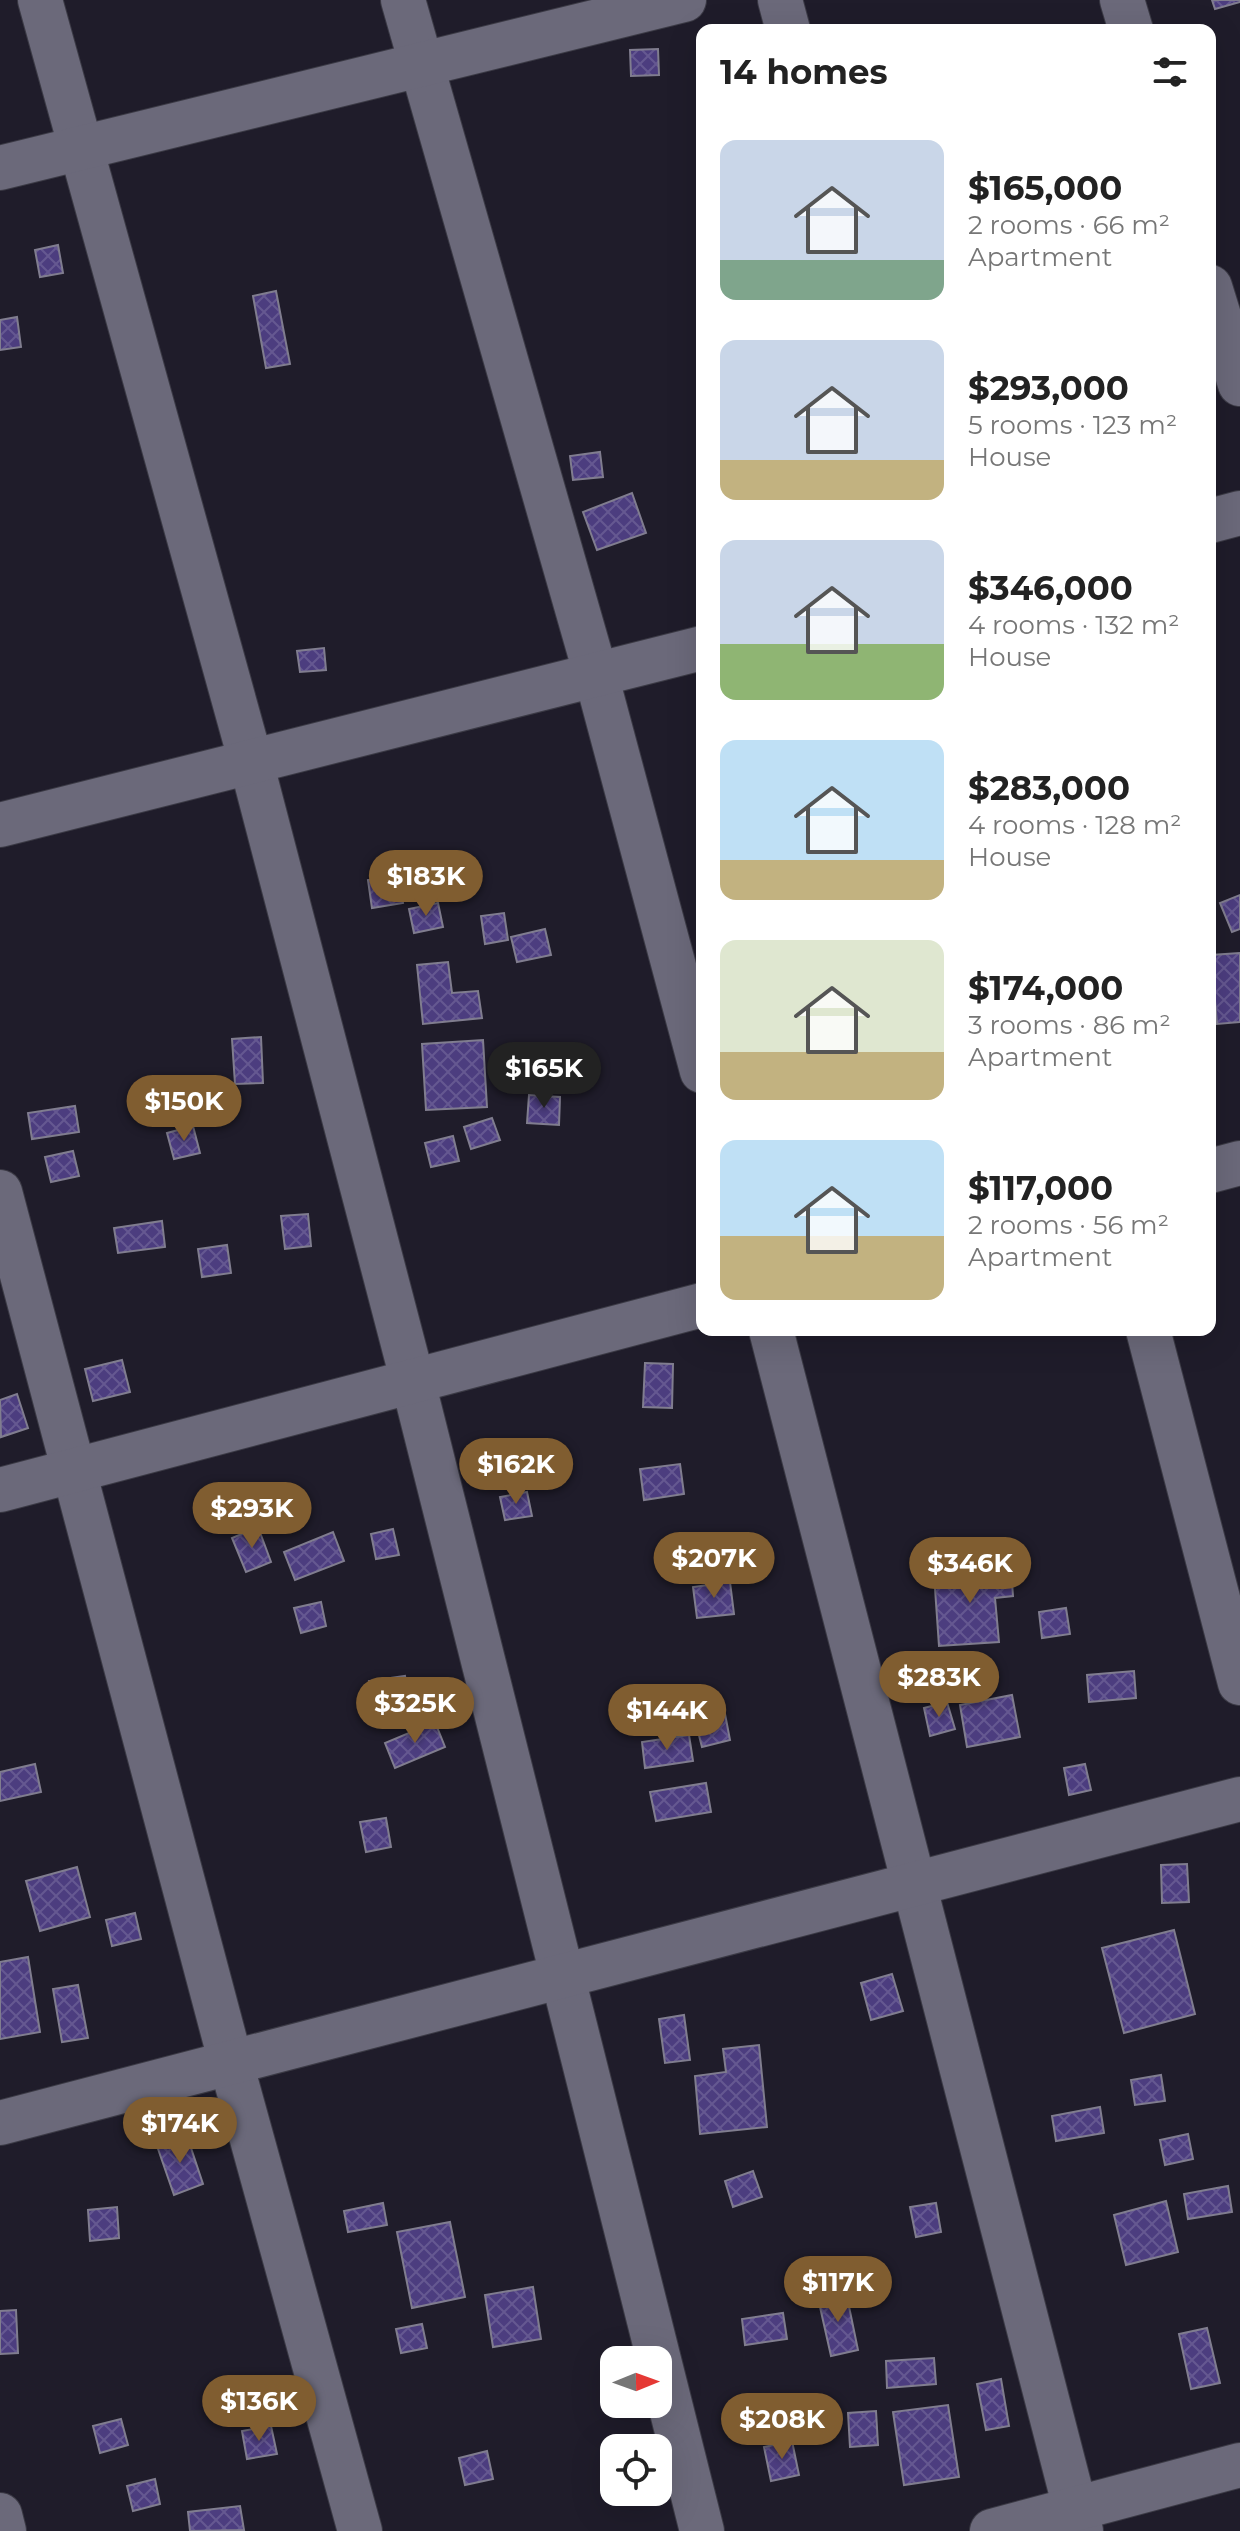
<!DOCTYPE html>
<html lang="en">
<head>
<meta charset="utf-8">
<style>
	body { margin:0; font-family:Montserrat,sans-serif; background:#f2f2f2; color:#222; height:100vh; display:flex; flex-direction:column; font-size:30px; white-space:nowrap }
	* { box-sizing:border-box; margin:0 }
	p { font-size:26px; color:#767676 }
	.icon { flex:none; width:44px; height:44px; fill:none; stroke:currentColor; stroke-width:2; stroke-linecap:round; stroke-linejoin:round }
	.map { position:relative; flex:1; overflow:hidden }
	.details { position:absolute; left:696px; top:24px; width:520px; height:1312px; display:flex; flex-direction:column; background:#fff; border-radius:16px; box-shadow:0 8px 32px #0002 }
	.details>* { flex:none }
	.needle { width:52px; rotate:89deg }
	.fabs { position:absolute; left:600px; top:2346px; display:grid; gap:16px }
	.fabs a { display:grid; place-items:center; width:72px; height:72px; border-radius:16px; background:#fff; box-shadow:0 8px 32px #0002; font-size:40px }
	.price { position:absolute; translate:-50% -68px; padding:0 18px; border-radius:28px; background:#805d30; color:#fff; font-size:26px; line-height:52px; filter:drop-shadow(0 2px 4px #0008) }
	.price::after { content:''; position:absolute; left:50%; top:48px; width:24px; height:18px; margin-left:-12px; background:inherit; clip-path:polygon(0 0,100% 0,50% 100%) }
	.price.current { background:#222; color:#fff }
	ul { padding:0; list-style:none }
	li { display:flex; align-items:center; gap:24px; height:200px; padding:0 24px }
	li span { display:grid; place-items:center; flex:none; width:224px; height:160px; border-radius:16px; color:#555 }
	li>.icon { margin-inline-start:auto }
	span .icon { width:96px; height:96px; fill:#fffc; stroke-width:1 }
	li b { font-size:34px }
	h2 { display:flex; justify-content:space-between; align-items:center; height:96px; padding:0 24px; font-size:34px }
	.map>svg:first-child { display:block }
</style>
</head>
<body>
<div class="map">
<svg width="1240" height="2531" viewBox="0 0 1240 2531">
	<defs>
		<pattern id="building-cross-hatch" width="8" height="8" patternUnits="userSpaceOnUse" patternTransform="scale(2)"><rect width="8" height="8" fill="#4c3d7f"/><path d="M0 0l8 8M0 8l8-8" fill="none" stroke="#655891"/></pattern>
	</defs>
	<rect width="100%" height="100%" fill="#1f1c2a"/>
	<g fill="url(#building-cross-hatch)" stroke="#807d8f" stroke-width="2">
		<polygon points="1212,0 1240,0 1240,2 1215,9"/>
		<polygon points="658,49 659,75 631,76 630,50"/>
		<polygon points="58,245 63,273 40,277 35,250"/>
		<polygon points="276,291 290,364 266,368 253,296"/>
		<polygon points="17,317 21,347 0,350 0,320"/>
		<polygon points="600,452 603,477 573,480 570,456"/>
		<polygon points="632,493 646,533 597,550 583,512"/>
		<polygon points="324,648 326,670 300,672 297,651"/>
		<polygon points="399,876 403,903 372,908 368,880"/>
		<polygon points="1240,895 1240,929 1232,932 1220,903"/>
		<polygon points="438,903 443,927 414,933 409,909"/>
		<polygon points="504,913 508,940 485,944 481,916"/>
		<polygon points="545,929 551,955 517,962 511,937"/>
		<polygon points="1240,953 1240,1022 1217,1024 1211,955"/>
		<polygon points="448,962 452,993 478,991 482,1018 423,1024 417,965"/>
		<polygon points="261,1037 263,1083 235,1084 232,1039"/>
		<polygon points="483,1040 487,1107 426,1110 422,1044"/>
		<polygon points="529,1095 560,1097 559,1125 527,1123"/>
		<polygon points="75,1106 79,1132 32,1139 28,1113"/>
		<polygon points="492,1118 500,1140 471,1149 464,1127"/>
		<polygon points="193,1126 200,1153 174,1159 167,1133"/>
		<polygon points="453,1136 459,1161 431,1167 425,1143"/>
		<polygon points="73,1151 79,1176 51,1182 45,1157"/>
		<polygon points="308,1214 311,1246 285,1249 281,1216"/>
		<polygon points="162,1221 165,1247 118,1253 114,1228"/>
		<polygon points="227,1245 231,1273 202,1277 198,1249"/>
		<polygon points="122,1360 130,1392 93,1401 85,1369"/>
		<polygon points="645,1363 673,1364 672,1408 643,1407"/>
		<polygon points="17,1394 28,1428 1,1437 0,1400"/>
		<polygon points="680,1464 684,1494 644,1500 640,1469"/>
		<polygon points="527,1492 532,1516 505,1520 500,1497"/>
		<polygon points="258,1527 271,1562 246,1572 232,1538"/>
		<polygon points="393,1529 399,1555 376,1559 371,1534"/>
		<polygon points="333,1532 344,1561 295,1580 284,1552"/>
		<polygon points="1011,1568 1013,1596 995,1598 999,1642 939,1646 934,1574"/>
		<polygon points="730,1582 734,1614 697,1618 693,1587"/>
		<polygon points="321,1602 326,1626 301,1633 294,1608"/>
		<polygon points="1066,1608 1070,1634 1042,1638 1039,1612"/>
		<polygon points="1134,1671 1136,1698 1089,1702 1087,1675"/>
		<polygon points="405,1676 409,1703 373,1709 369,1681"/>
		<polygon points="1012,1695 1020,1737 967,1747 960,1705"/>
		<polygon points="947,1702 955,1729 930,1736 924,1708"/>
		<polygon points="725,1714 730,1740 702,1747 695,1720"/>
		<polygon points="435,1722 445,1747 395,1768 385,1743"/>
		<polygon points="689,1735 693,1761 645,1768 642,1742"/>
		<polygon points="35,1764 41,1792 0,1801 0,1772"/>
		<polygon points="1085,1764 1091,1790 1069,1795 1064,1768"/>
		<polygon points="706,1783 711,1812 656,1821 650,1792"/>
		<polygon points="386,1818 391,1847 366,1852 360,1822"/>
		<polygon points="1187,1864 1189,1902 1162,1903 1161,1865"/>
		<polygon points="77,1867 90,1917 40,1931 26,1881"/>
		<polygon points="135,1913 141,1939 112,1946 106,1920"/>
		<polygon points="1174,1930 1195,2014 1124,2033 1102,1948"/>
		<polygon points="28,1957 40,2032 0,2039 0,1962"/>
		<polygon points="892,1974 903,2011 871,2020 861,1983"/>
		<polygon points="78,1985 88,2038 62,2042 53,1989"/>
		<polygon points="684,2015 690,2060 665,2063 659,2019"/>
		<polygon points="759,2045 767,2127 700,2134 695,2076 726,2072 723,2049"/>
		<polygon points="1161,2075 1165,2101 1135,2105 1131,2080"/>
		<polygon points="1100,2107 1104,2133 1056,2141 1052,2116"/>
		<polygon points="1188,2134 1193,2159 1165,2165 1160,2140"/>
		<polygon points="187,2136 203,2184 174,2195 157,2146"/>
		<polygon points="753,2171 762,2197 733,2207 725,2181"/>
		<polygon points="1228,2186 1232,2212 1188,2219 1184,2194"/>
		<polygon points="1166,2201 1178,2252 1126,2265 1114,2215"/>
		<polygon points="383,2203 387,2225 348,2232 344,2211"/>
		<polygon points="936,2203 941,2232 916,2237 910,2207"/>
		<polygon points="117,2207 119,2238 90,2241 88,2210"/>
		<polygon points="450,2222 465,2297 412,2308 397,2232"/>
		<polygon points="533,2287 541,2339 493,2347 485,2295"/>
		<polygon points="846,2292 858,2350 831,2356 818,2298"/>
		<polygon points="16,2310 18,2353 0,2354 0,2311"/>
		<polygon points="783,2313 787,2339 745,2345 742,2319"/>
		<polygon points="422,2324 427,2348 401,2353 396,2329"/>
		<polygon points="1207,2328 1220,2383 1191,2389 1179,2334"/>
		<polygon points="934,2358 936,2384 887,2388 886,2361"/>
		<polygon points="1001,2379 1009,2426 986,2430 977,2384"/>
		<polygon points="948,2405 959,2477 904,2485 893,2412"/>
		<polygon points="876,2411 878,2445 850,2447 848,2413"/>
		<polygon points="121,2419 128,2445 100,2453 93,2426"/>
		<polygon points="271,2426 277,2454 247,2459 242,2431"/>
		<polygon points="792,2441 799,2475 771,2481 764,2447"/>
		<polygon points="487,2451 493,2479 465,2485 459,2458"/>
		<polygon points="155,2479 160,2504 133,2511 127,2486"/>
		<polygon points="240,2506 244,2530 190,2531 188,2512"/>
	</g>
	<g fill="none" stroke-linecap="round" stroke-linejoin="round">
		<defs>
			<g id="minor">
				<polyline points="40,0 251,762 413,1382 702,2531"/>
				<polyline points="403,0 596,675 702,1071"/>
				<polyline points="780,0 788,30"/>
				<polyline points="1122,0 1131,30"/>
				<polyline points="0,168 684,0"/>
				<polyline points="1210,287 1240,384"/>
				<polyline points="1210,521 1240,513"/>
				<polyline points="0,825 702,648"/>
				<polyline points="1210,1171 1240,1163"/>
				<polyline points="0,1192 231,2063 360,2531"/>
				<polyline points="771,1330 1081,2531"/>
				<polyline points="1148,1330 1240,1683"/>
				<polyline points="0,1490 702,1305"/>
				<polyline points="0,2123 1240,1799"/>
				<polyline points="0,2515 4,2531"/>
				<polyline points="992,2531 1240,2465"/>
			</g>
		</defs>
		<use href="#minor" stroke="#3b3a45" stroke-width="46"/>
		<use href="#minor" stroke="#6b697a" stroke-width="44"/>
	</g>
</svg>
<div class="fabs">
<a><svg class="needle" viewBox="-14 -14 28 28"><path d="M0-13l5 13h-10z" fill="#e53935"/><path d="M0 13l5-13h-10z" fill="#767676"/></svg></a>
<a><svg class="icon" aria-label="locate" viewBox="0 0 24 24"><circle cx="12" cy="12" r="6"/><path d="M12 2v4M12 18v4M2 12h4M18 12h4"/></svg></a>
</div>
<b class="price" style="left:426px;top:918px">$183K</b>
<b class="price current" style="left:544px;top:1110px">$165K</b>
<b class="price" style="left:184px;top:1143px">$150K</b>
<b class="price" style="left:516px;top:1506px">$162K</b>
<b class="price" style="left:252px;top:1550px">$293K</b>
<b class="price" style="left:714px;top:1600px">$207K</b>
<b class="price" style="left:970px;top:1605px">$346K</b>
<b class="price" style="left:939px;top:1719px">$283K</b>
<b class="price" style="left:415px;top:1745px">$325K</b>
<b class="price" style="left:667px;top:1752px">$144K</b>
<b class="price" style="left:180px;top:2165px">$174K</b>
<b class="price" style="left:838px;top:2324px">$117K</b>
<b class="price" style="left:259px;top:2443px">$136K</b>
<b class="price" style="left:782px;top:2461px">$208K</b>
<section class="details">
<h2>14 homes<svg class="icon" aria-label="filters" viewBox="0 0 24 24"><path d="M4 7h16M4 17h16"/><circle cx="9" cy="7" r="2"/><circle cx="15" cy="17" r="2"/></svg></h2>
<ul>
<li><span style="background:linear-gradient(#c9d6e8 75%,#7fa58c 0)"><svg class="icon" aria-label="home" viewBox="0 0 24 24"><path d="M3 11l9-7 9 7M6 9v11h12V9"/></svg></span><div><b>$165,000</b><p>2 rooms · 66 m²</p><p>Apartment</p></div></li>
<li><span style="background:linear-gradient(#c9d6e8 75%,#c2b280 0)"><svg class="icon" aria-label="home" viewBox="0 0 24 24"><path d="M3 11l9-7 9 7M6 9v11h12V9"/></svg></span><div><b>$293,000</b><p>5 rooms · 123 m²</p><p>House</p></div></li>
<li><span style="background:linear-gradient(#c9d6e8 65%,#8fb573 0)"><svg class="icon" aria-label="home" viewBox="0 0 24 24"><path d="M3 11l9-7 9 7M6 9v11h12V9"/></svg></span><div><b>$346,000</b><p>4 rooms · 132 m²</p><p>House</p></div></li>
<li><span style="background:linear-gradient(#bfe0f5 75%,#c2b280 0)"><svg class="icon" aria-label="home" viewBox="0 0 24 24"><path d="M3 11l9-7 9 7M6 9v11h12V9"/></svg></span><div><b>$283,000</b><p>4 rooms · 128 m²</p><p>House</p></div></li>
<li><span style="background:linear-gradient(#dfe7d0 70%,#c2b280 0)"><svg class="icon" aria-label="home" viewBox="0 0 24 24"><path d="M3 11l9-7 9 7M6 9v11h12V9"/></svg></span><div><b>$174,000</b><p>3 rooms · 86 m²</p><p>Apartment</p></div></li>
<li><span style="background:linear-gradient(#bfe0f5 60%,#c2b280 0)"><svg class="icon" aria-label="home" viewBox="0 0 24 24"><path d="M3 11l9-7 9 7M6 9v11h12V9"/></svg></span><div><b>$117,000</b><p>2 rooms · 56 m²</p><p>Apartment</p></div></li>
</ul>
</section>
</div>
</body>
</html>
